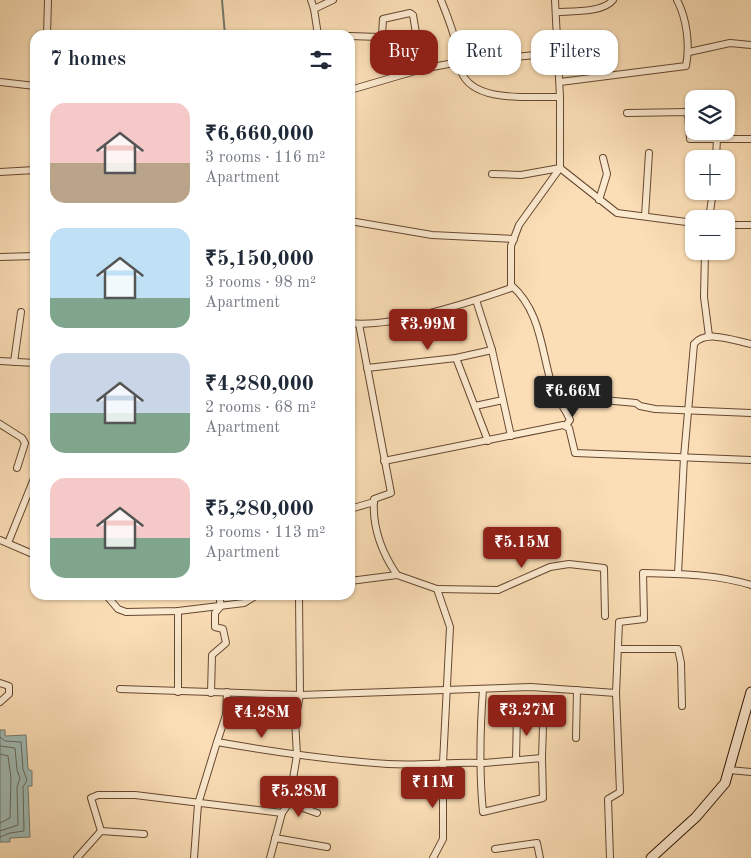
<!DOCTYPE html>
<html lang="en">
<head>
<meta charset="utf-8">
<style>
	body { margin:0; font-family:"Old Standard TT",serif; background:#f2f2f3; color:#1f2937; height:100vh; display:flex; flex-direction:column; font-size:19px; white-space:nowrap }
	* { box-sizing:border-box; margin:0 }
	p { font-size:16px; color:#747a83 }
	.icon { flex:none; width:28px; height:28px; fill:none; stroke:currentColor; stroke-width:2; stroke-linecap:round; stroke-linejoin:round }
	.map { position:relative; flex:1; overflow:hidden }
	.drawer { position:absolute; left:30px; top:30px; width:325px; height:570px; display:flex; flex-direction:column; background:#fff; border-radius:15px; box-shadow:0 1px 4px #0004 }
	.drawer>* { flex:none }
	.guide { position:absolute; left:370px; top:30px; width:305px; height:45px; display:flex; gap:10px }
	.tools { position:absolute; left:685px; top:90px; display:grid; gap:10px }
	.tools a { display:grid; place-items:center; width:50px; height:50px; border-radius:10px; background:#fff; box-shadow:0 1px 4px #0004; font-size:25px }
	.price { position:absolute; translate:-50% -42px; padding:0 11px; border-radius:5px; background:#8f2418; color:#fff; font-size:16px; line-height:32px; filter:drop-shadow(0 1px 2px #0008) }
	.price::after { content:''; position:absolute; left:50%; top:30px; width:15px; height:11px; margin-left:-8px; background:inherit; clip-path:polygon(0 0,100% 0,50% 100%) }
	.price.current { background:#222; color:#fff }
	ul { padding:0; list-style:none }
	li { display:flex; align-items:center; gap:15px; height:125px; padding:0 20px }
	li span { display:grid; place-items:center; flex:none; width:140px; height:100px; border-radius:15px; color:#555 }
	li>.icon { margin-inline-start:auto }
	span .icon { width:60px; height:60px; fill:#fffc; stroke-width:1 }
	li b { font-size:21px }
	h2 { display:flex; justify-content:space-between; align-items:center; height:60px; padding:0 20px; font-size:21px }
	.chip { padding:0 18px; border-radius:15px; background:#fff; box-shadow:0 1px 4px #0004; font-size:18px; line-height:45px }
	.chip.current { background:#8f2418; color:#fff }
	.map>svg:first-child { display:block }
</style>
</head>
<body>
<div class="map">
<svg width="751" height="858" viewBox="0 0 751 858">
	<rect width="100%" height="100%" fill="#fbdeb6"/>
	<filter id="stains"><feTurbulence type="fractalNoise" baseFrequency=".004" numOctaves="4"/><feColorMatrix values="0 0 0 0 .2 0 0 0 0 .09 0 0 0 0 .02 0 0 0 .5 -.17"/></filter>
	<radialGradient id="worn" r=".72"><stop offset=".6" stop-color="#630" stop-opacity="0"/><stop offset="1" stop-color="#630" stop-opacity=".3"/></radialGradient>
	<polygon fill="#a0bbb4" stroke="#74796e" points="0,730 5,730 5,736 26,735 28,769 32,771 32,786 28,786 30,837 10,838 10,842 0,842"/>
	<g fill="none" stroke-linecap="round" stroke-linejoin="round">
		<g stroke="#6a685c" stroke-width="1">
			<polyline points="0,737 5,741 21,742 23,769 27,780 23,787 24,831 10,833 0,837"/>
			<polyline points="0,746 15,748 17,770 20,778 17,787 18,825 0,831"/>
			<polyline points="0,754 8,756 11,778 10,818 0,823"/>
		</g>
		<polyline stroke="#74796e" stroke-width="2" points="222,0 225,35"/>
		<defs>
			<g id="street">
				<polyline points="311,0 314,9"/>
				<path d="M441,0C446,13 452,27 455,40C457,51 458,61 461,71C473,104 531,96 560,97V168L617,213L694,223"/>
				<polyline points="555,0 560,97"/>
				<path d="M556,12C571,11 603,13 613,0"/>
				<polyline points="318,34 344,35"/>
				<polyline points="47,35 48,0"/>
				<polyline points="318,35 314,9 333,0"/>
				<polyline points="350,36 379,37 382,35 383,19 410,13 413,15 422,69"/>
				<polyline points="689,52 730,43 751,45"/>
				<polyline points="0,82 35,86"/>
				<path d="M560,82L686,66C690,45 687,19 677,0"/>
				<polyline points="350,90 422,69 459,62 559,53"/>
				<polyline points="627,113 688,112 690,139 751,139"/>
				<polyline points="716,159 717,138"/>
				<polyline points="0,172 35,170"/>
				<polyline points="492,174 521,175 560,168"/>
				<polyline points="599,200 607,174 603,158"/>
				<polyline points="645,216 649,153"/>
				<polyline points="709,219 713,191"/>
				<polyline points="350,221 432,235 514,239"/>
				<polyline points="726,225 751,225"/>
				<polyline points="705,251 704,297 709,336"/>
				<polyline points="0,257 35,256"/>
				<path d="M511,285C541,311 541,350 552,386C556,398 565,408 570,420L567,424"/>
				<polyline points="476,300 492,350 511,436"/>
				<path d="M350,323C391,328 471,302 511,288V246L519,225L560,168"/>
				<path d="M359,324L391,493L374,499C372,527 382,553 397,575L437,589L450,627L443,763V839L433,858"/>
				<polyline points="456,358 488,441"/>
				<polyline points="0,361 35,363"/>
				<polyline points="14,362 21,312"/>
				<polyline points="367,368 456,358 492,350"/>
				<polyline points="592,399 636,403 640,406 655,409 751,413"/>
				<polyline points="475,406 503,400"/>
				<polyline points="0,424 22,438 25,443 17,468"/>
				<polyline points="384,461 563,425 569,428 575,453 751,460"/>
				<polyline points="350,509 374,502"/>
				<polyline points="0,540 35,555"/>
				<polyline points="8,543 35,476"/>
				<path d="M678,574L684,457L694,344C706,329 735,341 751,344"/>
				<polyline points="350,581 397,575"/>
				<polyline points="437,589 498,590 550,567 569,564 604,568 605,616"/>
				<polyline points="106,595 118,609 126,612 178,611 244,603 257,595"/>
				<polyline points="178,611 178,692"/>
				<polyline points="618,649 678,649 681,663 682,706"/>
				<polyline points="0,683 9,686 9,694 0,702"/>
				<path d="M120,689L300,695L531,687L616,693L619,622L644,619L643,573C680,574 716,574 751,585"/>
				<polyline points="211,693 212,655 226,643 223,629 215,627 215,613 221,606 219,595"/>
				<polyline points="576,738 577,690"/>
				<polyline points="217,742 226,715 227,692"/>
				<polyline points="542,758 543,726"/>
				<polyline points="516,760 517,714"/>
				<polyline points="729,770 751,772"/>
				<polyline points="289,803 317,813"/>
				<polyline points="101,831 91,798 98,795 135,795 282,813"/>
				<polyline points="101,831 144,834"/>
				<polyline points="275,838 327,847"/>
				<polyline points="495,849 537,843 540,858"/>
				<polyline points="77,858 101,831"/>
				<path d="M194,858L198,804L217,742C274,752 331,760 388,764C419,766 450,762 480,763H484L542,758L543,798L483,812C479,771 480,730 483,689"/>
				<polyline points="270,858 282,813 289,803 297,755 295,720 300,695 299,595"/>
				<polyline points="610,858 608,799 620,792 616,693"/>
			</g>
			<polyline id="secondary" points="651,858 696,817 725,783 751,692"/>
		</defs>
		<use href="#street" stroke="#654830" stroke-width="8"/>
		<use href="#secondary" stroke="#331604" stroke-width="11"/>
		<use href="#street" stroke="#fcead0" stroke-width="6"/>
		<use href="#secondary" stroke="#fcead0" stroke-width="9"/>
	</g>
	<rect width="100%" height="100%" filter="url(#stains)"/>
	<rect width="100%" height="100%" fill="url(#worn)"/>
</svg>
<div class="tools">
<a><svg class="icon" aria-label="layers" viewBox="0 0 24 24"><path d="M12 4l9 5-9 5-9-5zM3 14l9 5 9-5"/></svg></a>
<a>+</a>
<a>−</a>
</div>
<b class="price" style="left:428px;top:351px">₹3.99M</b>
<b class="price current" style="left:573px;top:418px">₹6.66M</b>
<b class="price" style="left:522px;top:569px">₹5.15M</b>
<b class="price" style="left:527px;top:737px">₹3.27M</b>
<b class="price" style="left:262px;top:739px">₹4.28M</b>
<b class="price" style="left:433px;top:809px">₹11M</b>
<b class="price" style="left:299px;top:818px">₹5.28M</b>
<div class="guide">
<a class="chip current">Buy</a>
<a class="chip">Rent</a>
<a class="chip">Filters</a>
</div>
<section class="drawer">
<h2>7 homes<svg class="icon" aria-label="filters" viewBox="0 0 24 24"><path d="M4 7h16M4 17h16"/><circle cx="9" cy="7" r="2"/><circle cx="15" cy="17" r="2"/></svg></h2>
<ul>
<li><span style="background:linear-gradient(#f6c9c9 60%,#b9a48a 0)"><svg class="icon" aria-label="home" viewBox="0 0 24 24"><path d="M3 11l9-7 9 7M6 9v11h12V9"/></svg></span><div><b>₹6,660,000</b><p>3 rooms · 116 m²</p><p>Apartment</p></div></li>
<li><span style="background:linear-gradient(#bfe0f5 70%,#7fa58c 0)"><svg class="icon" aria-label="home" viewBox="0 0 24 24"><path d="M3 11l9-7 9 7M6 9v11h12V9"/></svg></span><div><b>₹5,150,000</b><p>3 rooms · 98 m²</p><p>Apartment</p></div></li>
<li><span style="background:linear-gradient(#c9d6e8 60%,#7fa58c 0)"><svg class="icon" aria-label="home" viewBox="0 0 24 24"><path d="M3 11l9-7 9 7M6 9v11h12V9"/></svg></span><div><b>₹4,280,000</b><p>2 rooms · 68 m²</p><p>Apartment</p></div></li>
<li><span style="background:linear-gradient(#f6c9c9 60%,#7fa58c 0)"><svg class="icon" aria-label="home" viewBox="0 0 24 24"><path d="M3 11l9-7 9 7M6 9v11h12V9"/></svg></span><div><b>₹5,280,000</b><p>3 rooms · 113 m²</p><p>Apartment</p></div></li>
</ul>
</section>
</div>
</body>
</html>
